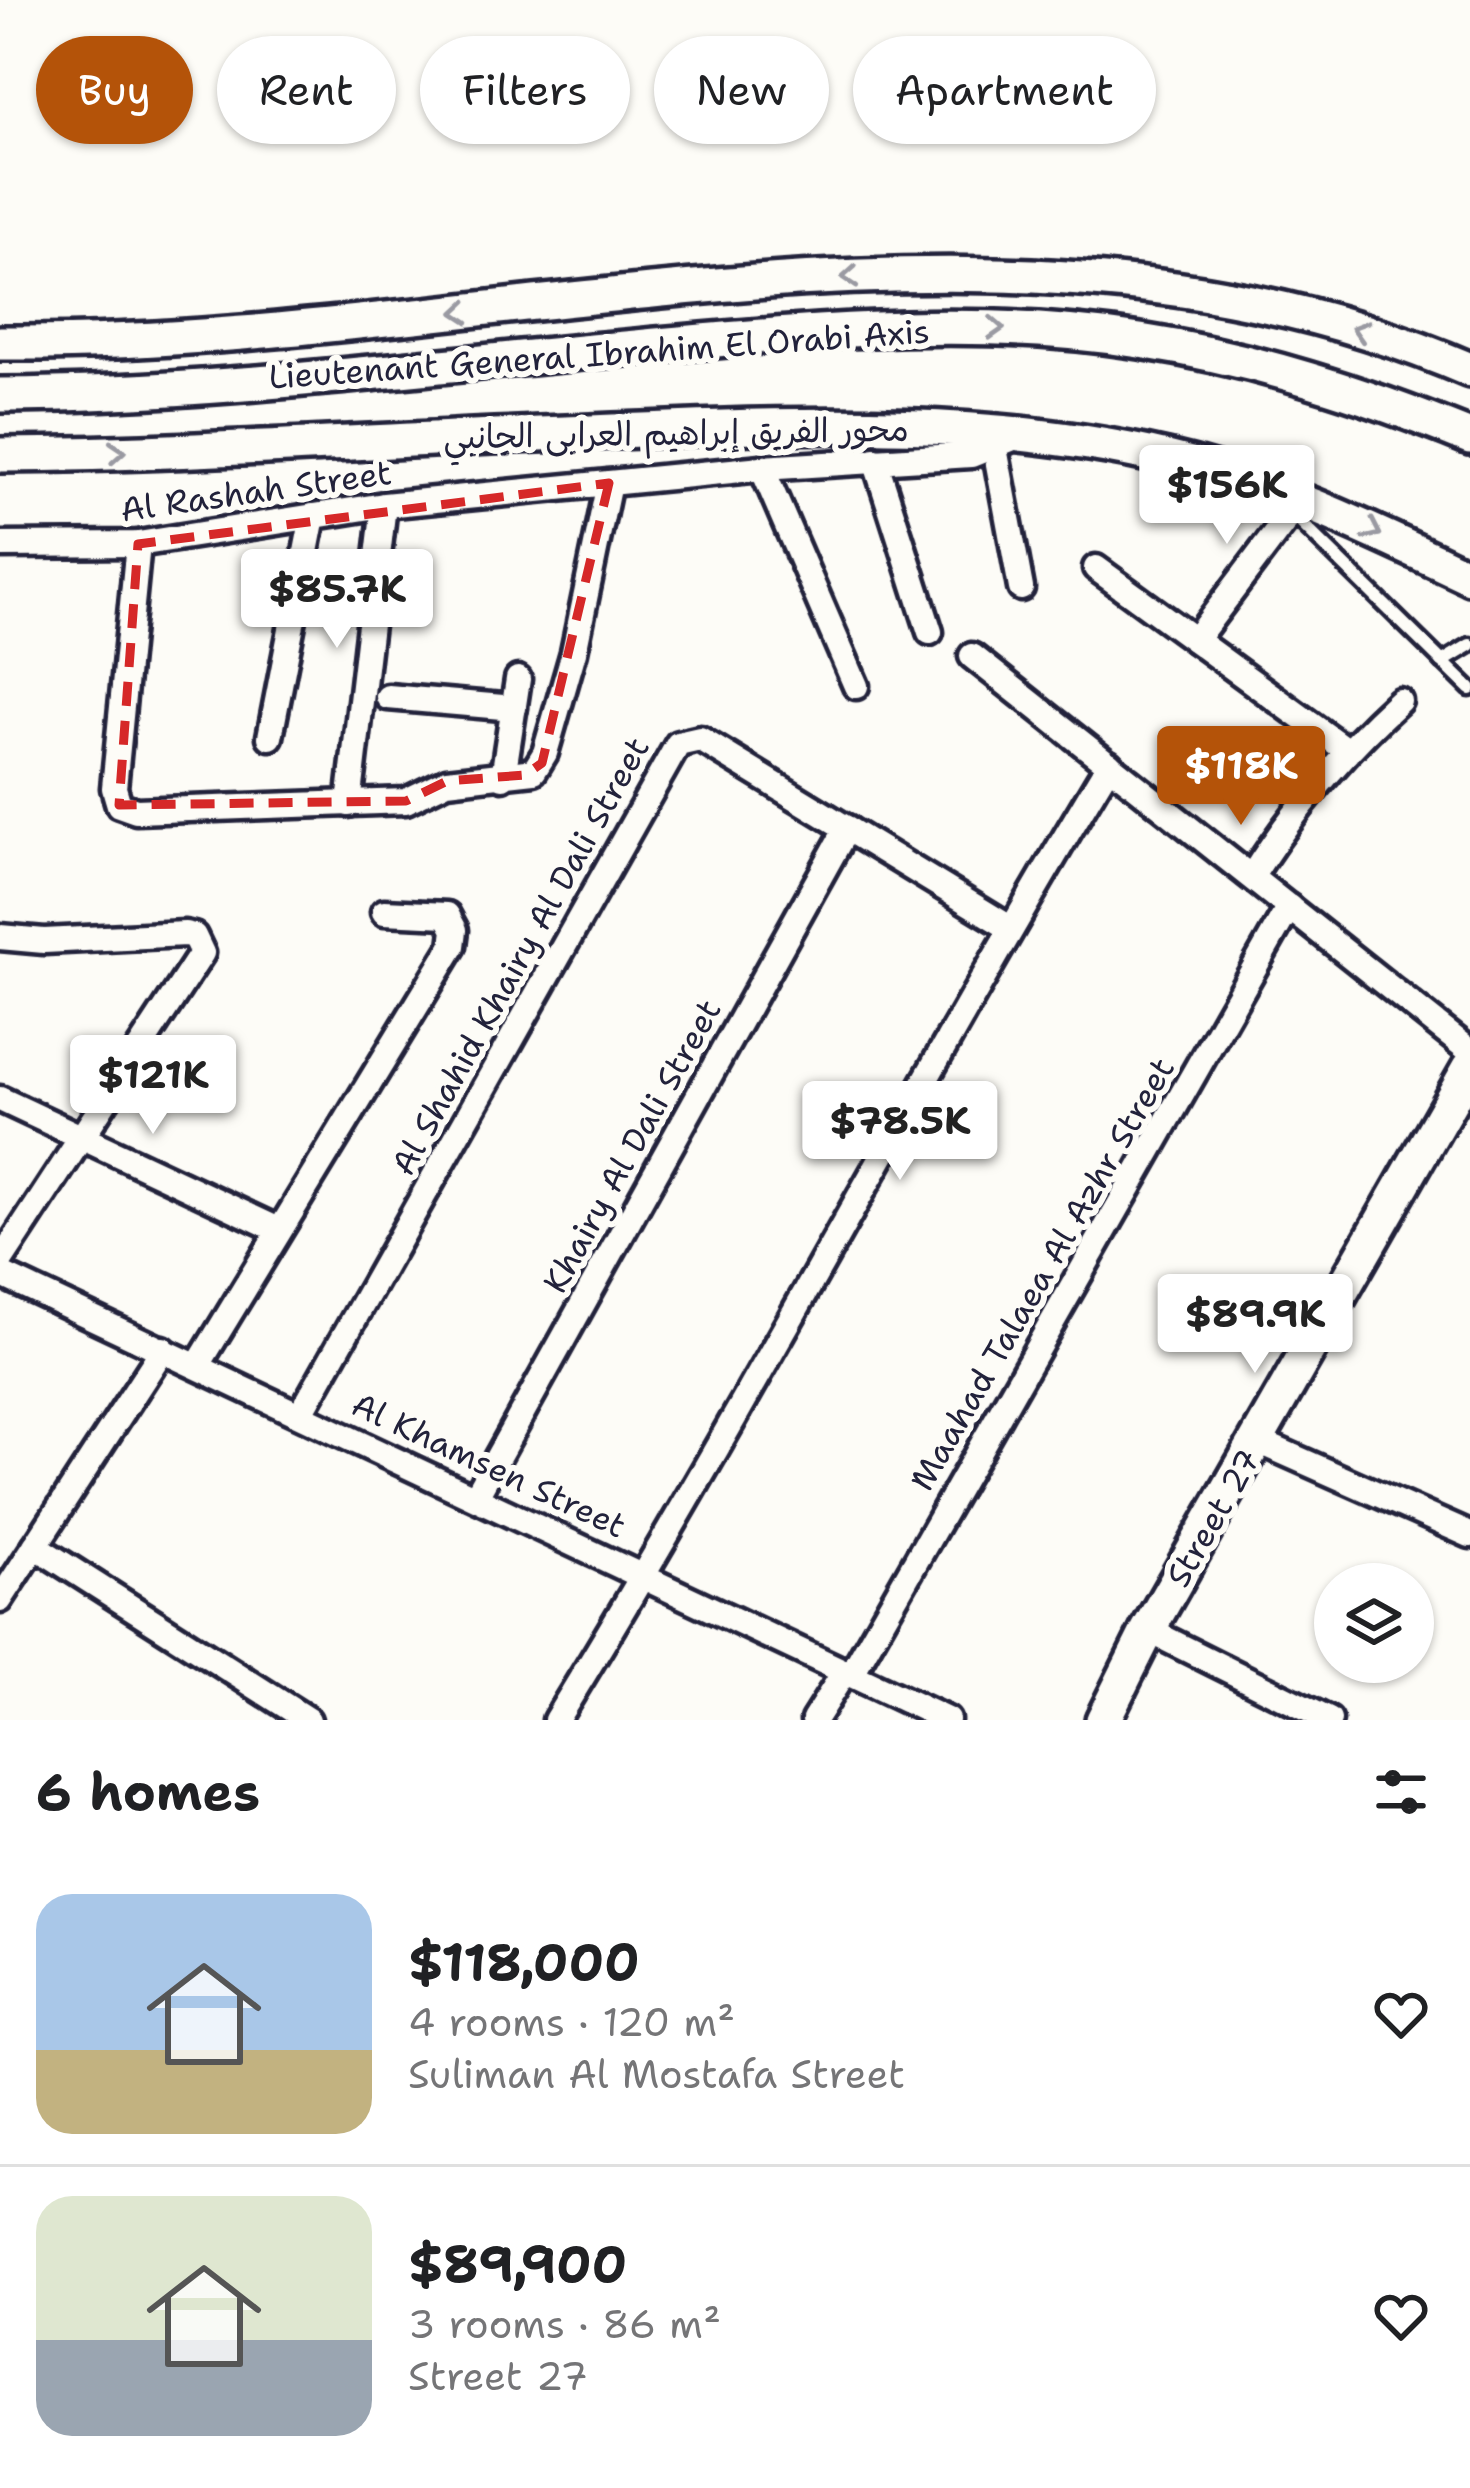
<!DOCTYPE html>
<html lang="en">
<head>
<meta charset="utf-8">
<style>
	body { margin:0; font-family:"Shantell Sans","Playpen Sans Arabic",sans-serif; background:#f2f2f2; color:#202124; height:100vh; display:flex; flex-direction:column; font-size:45px; white-space:nowrap }
	* { box-sizing:border-box; margin:0 }
	p { font-size:39px; color:#757577 }
	.icon { flex:none; width:66px; height:66px; fill:none; stroke:currentColor; stroke-width:2; stroke-linecap:round; stroke-linejoin:round }
	.map { position:relative; height:1720px; overflow:hidden }
	.drawer { display:flex; flex-direction:column; background:#fff; flex:1 }
	.drawer>* { flex:none }
	.hud { position:absolute; left:36px; top:36px; width:1398px; height:108px; display:flex; gap:24px }
	.fabs { position:absolute; left:1314px; top:1563px; display:grid; gap:24px }
	.fabs a { display:grid; place-items:center; width:120px; height:120px; border-radius:50%; background:#fff; box-shadow:0 3px 9px #0004; font-size:60px }
	.price { position:absolute; translate:-50% -102px; padding:0 27px; border-radius:12px; background:#fff; color:#222; font-size:39px; line-height:78px; filter:drop-shadow(0 3px 6px #0008) }
	.price::after { content:''; position:absolute; left:50%; top:72px; width:36px; height:27px; margin-left:-18px; background:inherit; clip-path:polygon(0 0,100% 0,50% 100%) }
	.price.current { background:#b45309; color:#fff }
	ul { padding:0; list-style:none }
	li { display:flex; align-items:center; gap:36px; height:300px; padding:0 36px }
	li+li { border-top:3px solid #e0e0e0 }
	li span { display:grid; place-items:center; flex:none; width:336px; height:240px; border-radius:36px; color:#555 }
	li>.icon { margin-inline-start:auto }
	span .icon { width:144px; height:144px; fill:#fffc; stroke-width:1 }
	li b { font-size:51px }
	h2 { display:flex; justify-content:space-between; align-items:center; height:144px; padding:0 36px; font-size:51px }
	.tag { padding:0 42px; border-radius:54px; background:#fff; box-shadow:0 3px 9px #0004; font-size:42px; line-height:108px }
	.tag.current { background:#b45309; color:#fff }
	.map>svg:first-child { display:block }
</style>
</head>
<body>
<div class="map">
<svg width="1470" height="1720" viewBox="0 0 1470 1720">
	<rect width="100%" height="100%" fill="#fdfcf7"/>
	<filter id="ink" filterUnits="userSpaceOnUse"><feTurbulence type="fractalNoise" baseFrequency=".00833" numOctaves="2"/><feDisplacementMap in="SourceGraphic" scale="24" xChannelSelector="R" yChannelSelector="G"/><feConvolveMatrix kernelMatrix="1 2 1 2 8 2 1 2 1" color-interpolation-filters="sRGB"/></filter>
	<g filter="url(#ink)">
		<g fill="none" stroke-linecap="round" stroke-linejoin="round">
			<defs>
				<g id="lane">
					<polyline points="1293,515 1470,689"/>
					<polyline points="1442,662 1470,645"/>
				</g>
				<g id="street">
					<polyline points="995,448 1021,588"/>
					<polyline points="875,460 930,632"/>
					<polyline points="762,468 856,686"/>
					<polyline points="138,544 114,788 119,805 136,811 406,801 447,781 534,771 545,753 574,652 609,483"/>
					<polyline points="0,545 138,544 384,505 762,468 971,455 1018,436"/>
					<polyline points="1096,568 1346,750"/>
					<polyline points="1195,640 1284,522 1308,500"/>
					<polyline points="972,656 1470,1051"/>
					<polyline points="388,697 514,708"/>
					<polyline points="270,737 313,516"/>
					<polyline points="503,777 518,679"/>
					<polyline points="349,804 384,505"/>
					<path d="M1252,876C1294,809 1341,754 1399,701"/>
					<polyline points="0,937 44,941 185,934 194,936 202,953 0,1262"/>
					<polyline points="0,1099 279,1230"/>
					<polyline points="0,1274 947,1720"/>
					<polyline points="198,1365 453,946 455,930 447,915 384,912"/>
					<polyline points="301,1413 678,744 700,739 1010,928"/>
					<polyline points="1258,1441 1470,1535"/>
					<polyline points="476,1496 847,828"/>
					<polyline points="35,1546 308,1720"/>
					<polyline points="0,1600 163,1349"/>
					<polyline points="1148,1630 1329,1720"/>
					<polyline points="851,1675 1289,907"/>
					<path d="M556,1720C749,1406 919,1079 1109,764"/>
					<polyline points="814,1720 845,1671"/>
				</g>
				<g id="secondary">
					<path d="M0,343C485,348 1004,169 1470,370"/>
					<path d="M0,395C223,394 447,363 669,344C826,330 983,316 1140,341C1256,359 1362,393 1470,437"/>
					<path d="M0,455C214,453 429,437 643,430C818,423 995,418 1167,458C1275,483 1371,530 1470,577"/>
					<polyline points="1103,1720 1148,1630 1470,1067"/>
				</g>
			</defs>
			<use href="#lane" stroke="#22223b" stroke-width="21"/>
			<use href="#street" stroke="#22223b" stroke-width="33"/>
			<use href="#secondary" stroke="#22223b" stroke-width="42"/>
			<use href="#lane" stroke="#fdfcf7" stroke-width="12"/>
			<use href="#street" stroke="#fdfcf7" stroke-width="24"/>
			<use href="#secondary" stroke="#fdfcf7" stroke-width="33"/>
		</g>
		<defs><path id="oneway-chevron" d="M-2-3.5L2.5 0L-2 3.5" fill="none" stroke-width="1.6" stroke-linecap="round" stroke-linejoin="round" transform="scale(3)"/></defs>
		<g stroke="#9a9aa2">
			<use href="#oneway-chevron" transform="translate(850 277) rotate(176)"/>
			<use href="#oneway-chevron" transform="translate(461 312) rotate(175)"/>
			<use href="#oneway-chevron" transform="translate(996 328) rotate(3)"/>
			<use href="#oneway-chevron" transform="translate(1360 330) rotate(-163)"/>
			<use href="#oneway-chevron" transform="translate(117 452) rotate(-4)"/>
			<use href="#oneway-chevron" transform="translate(1373 531) rotate(25)"/>
		</g>
	</g>
	<path fill="none" stroke="#d62828" stroke-width="9" stroke-dasharray="24 15" stroke-linejoin="round" d="M609,483L542,763L525,775L447,781L406,801L119,805L138,544Z"/>
	<g text-anchor="middle" dominant-baseline="central" stroke-width="12" stroke-linejoin="round" paint-order="stroke">
		<g font-size="33" fill="#22223b" stroke="#fdfcf7">
			<text transform="translate(599 354) rotate(-4)">Lieutenant General Ibrahim El Orabi Axis</text>
			<text transform="translate(676 433) rotate(-1)">محور الفريق إبراهيم العرابى الجانبي</text>
			<text transform="translate(256 491) rotate(-8)">Al Rashah Street</text>
			<text transform="translate(520 956) rotate(-61)">Al Shahid Khairy Al Dali Street</text>
			<text transform="translate(632 1146) rotate(-61)">Khairy Al Dali Street</text>
			<text transform="translate(1042 1274) rotate(-60)">Maahad Talaea Al Azhr Street</text>
			<text transform="translate(489 1465) rotate(25)">Al Khamsen Street</text>
			<text transform="translate(1213 1518) rotate(-60)">Street 27</text>
		</g>
	</g>
</svg>
<div class="fabs">
<a><svg class="icon" aria-label="layers" viewBox="0 0 24 24"><path d="M12 4l9 5-9 5-9-5zM3 14l9 5 9-5"/></svg></a>
</div>
<b class="price" style="left:1227px;top:547px">$156K</b>
<b class="price" style="left:337px;top:651px">$85.7K</b>
<b class="price current" style="left:1241px;top:828px">$118K</b>
<b class="price" style="left:153px;top:1137px">$121K</b>
<b class="price" style="left:900px;top:1183px">$78.5K</b>
<b class="price" style="left:1255px;top:1376px">$89.9K</b>
<div class="hud">
<a class="tag current">Buy</a>
<a class="tag">Rent</a>
<a class="tag">Filters</a>
<a class="tag">New</a>
<a class="tag">Apartment</a>
</div>
</div>
<section class="drawer">
<h2>6 homes<svg class="icon" aria-label="filters" viewBox="0 0 24 24"><path d="M4 7h16M4 17h16"/><circle cx="9" cy="7" r="2"/><circle cx="15" cy="17" r="2"/></svg></h2>
<ul>
<li><span style="background:linear-gradient(#a9c7e8 65%,#c2b280 0)"><svg class="icon" aria-label="home" viewBox="0 0 24 24"><path d="M3 11l9-7 9 7M6 9v11h12V9"/></svg></span><div><b>$118,000</b><p>4 rooms · 120 m²</p><p>Suliman Al Mostafa Street</p></div><svg class="icon" aria-label="heart" viewBox="0 0 24 24"><path d="M12 20l-8-8c-3-5 5-10 8-4 3-6 11-1 8 4z"/></svg></li>
<li><span style="background:linear-gradient(#dfe7d0 60%,#9aa5b1 0)"><svg class="icon" aria-label="home" viewBox="0 0 24 24"><path d="M3 11l9-7 9 7M6 9v11h12V9"/></svg></span><div><b>$89,900</b><p>3 rooms · 86 m²</p><p>Street 27</p></div><svg class="icon" aria-label="heart" viewBox="0 0 24 24"><path d="M12 20l-8-8c-3-5 5-10 8-4 3-6 11-1 8 4z"/></svg></li>
</ul>
</section>
</body>
</html>
